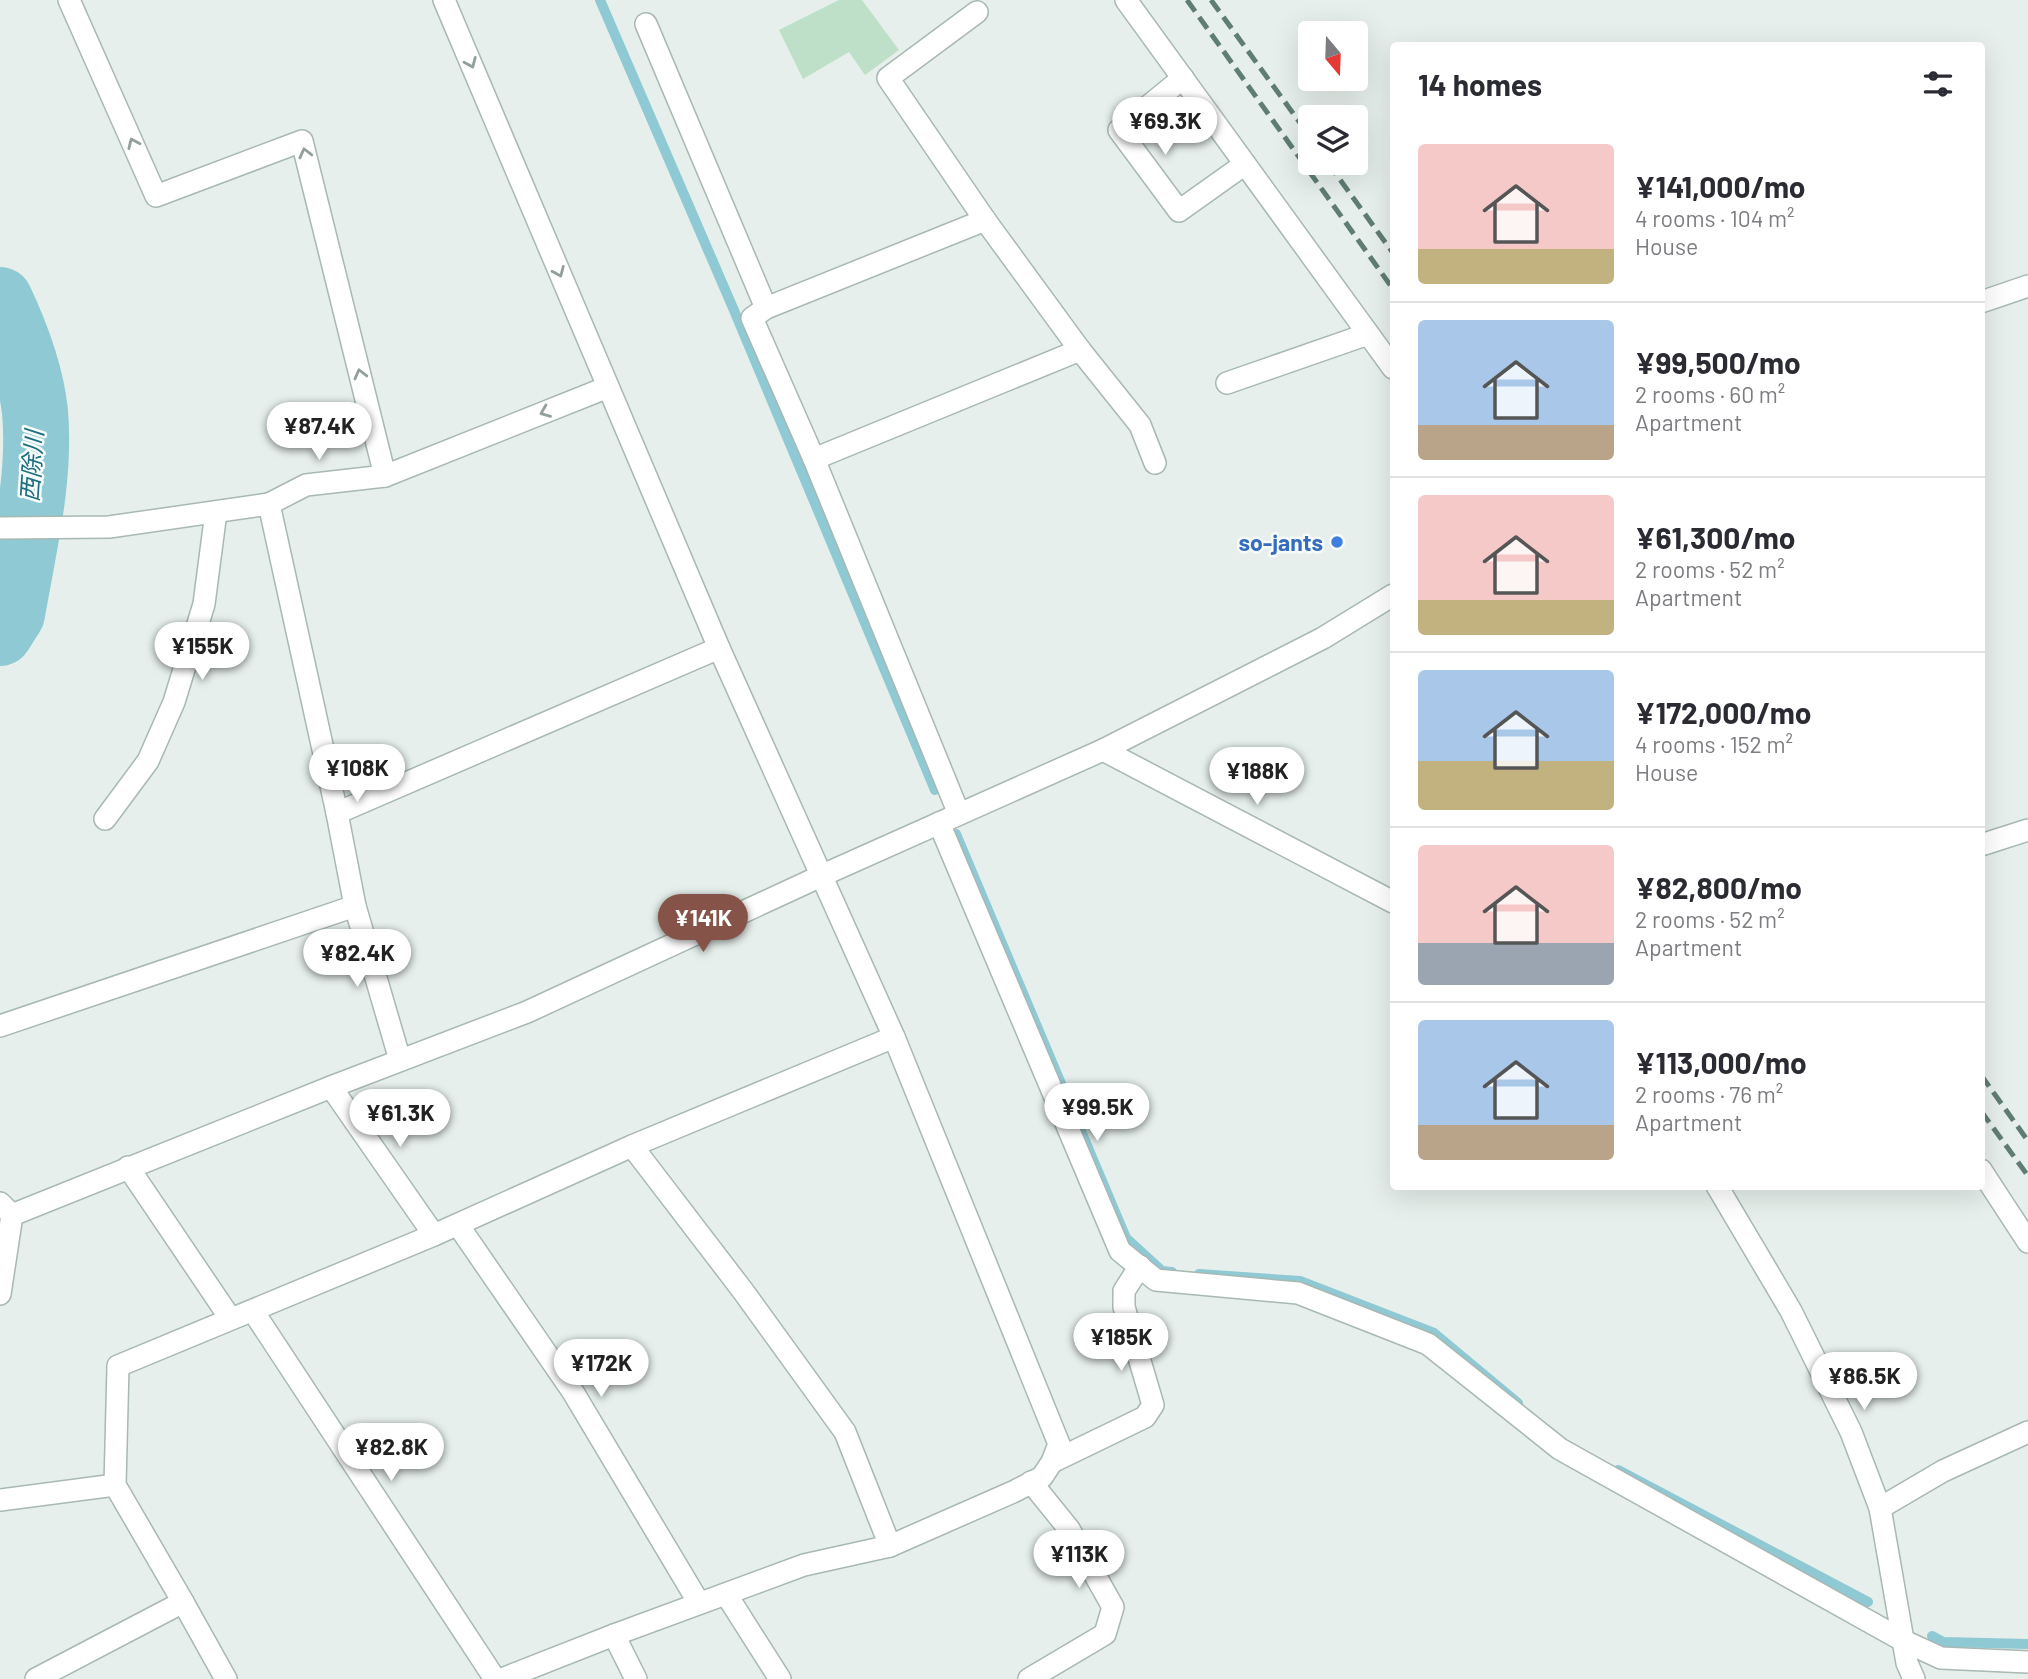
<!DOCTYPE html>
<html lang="en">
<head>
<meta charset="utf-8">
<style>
	body { margin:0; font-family:Barlow,"Noto Sans JP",sans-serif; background:#f7f7f7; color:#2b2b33; height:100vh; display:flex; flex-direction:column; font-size:26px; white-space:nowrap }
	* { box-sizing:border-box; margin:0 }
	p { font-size:23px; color:#7c7c81 }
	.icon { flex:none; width:38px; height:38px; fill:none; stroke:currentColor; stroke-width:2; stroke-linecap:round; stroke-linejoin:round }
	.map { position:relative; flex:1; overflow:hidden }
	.drawer { position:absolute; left:1390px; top:42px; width:595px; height:1148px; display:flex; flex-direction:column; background:#fff; border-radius:7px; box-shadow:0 7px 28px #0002 }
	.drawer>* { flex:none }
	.needle { width:46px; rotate:161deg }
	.tools { position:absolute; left:1298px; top:21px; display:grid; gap:14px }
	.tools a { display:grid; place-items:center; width:70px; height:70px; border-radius:7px; background:#fff; box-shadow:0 7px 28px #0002; font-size:35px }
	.price { position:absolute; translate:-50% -60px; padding:0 16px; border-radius:24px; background:#fff; color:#222; font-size:23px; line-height:46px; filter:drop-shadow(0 2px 4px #0008) }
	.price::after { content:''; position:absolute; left:50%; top:42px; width:21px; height:16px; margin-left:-10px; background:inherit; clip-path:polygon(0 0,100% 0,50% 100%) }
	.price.on { background:#855347; color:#fff }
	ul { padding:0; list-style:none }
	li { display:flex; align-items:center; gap:21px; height:175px; padding:0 28px }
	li+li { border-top:2px solid #e1e1e2 }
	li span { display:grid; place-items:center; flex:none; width:196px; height:140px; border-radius:7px; color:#555 }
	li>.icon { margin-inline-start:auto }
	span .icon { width:84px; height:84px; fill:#fffc; stroke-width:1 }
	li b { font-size:30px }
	h2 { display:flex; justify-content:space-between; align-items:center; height:84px; padding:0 28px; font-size:30px }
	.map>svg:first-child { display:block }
</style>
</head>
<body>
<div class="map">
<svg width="2028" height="1679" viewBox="0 0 2028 1679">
	<rect width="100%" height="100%" fill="#e6efeb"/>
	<polygon fill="#bfe0c8" points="839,0 862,0 899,50 865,75 849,52 803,79 779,30"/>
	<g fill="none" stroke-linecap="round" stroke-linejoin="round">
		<g stroke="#8ec9d4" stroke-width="10">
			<polyline points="600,0 733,308 935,790"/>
			<polyline points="956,834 1126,1238 1162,1271 1172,1272"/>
			<polyline points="1199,1274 1300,1281 1434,1333 1518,1403"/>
			<polyline points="1618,1470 1868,1602"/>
			<polyline points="1932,1636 1943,1642 2028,1644"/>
		</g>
		<path stroke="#8ec9d4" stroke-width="66" d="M0,300C16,334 31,374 35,412C41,479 23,549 12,614L0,633"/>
		<defs>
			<g id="minor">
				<polyline points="69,0 156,196 302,141 385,476 608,387"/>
				<polyline points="444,0 719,648 894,1037 1059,1444 1052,1462 1042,1477 1015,1491 890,1546 804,1565 614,1635 502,1679"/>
				<polyline points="1126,0 1393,368"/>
				<polyline points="977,12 888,78 985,220 1080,350 1140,425 1155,463"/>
				<polyline points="646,24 766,308"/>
				<polyline points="1183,78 1119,130 1179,211 1245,164"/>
				<polyline points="1981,302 2028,286"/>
				<polyline points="1227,383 1368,334"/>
				<polyline points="814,459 1080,350"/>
				<polyline points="269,504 306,485 385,476"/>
				<polyline points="0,528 109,527 269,504 337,813 355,906 0,1026"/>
				<polyline points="1103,750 1393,902"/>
				<polyline points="337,813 719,648"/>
				<polyline points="959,814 814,459 752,318 766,308 985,220"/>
				<polyline points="105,819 148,761 174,702 204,604 216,512"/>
				<polyline points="939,823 1120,1251 1156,1280 1298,1293 1428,1344 1560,1449 1904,1641 1941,1658 2028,1662"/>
				<polyline points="1981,845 2028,830"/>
				<polyline points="355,906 400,1060"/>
				<polyline points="331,1087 434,1235"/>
				<polyline points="632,1146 743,1291 845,1432 890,1546"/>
				<polyline points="128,1167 230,1318"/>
				<polyline points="1981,1170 2028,1242"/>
				<polyline points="1717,1186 1791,1311 1851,1432 1880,1508 1907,1663 1914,1679"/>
				<polyline points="0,1203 12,1215 331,1087 527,1012 823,875 1103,750 1323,638 1393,595"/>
				<polyline points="458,1225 573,1392 699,1603"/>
				<polyline points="0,1294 12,1215"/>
				<polyline points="253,1311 495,1679"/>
				<polyline points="1052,1462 1145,1417 1153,1405 1124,1307 1124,1291 1140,1266"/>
				<polyline points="0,1500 115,1485"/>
				<polyline points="1880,1508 1943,1471 2028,1432"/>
				<polyline points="726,1594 780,1679"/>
				<polyline points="183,1602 226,1679"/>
				<polyline points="614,1635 636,1679"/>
				<polyline points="36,1679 183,1602 115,1485 118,1366 434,1235 632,1146 894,1037"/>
				<polyline points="1029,1679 1105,1634 1113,1607 1069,1529 1031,1482"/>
			</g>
		</defs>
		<use href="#minor" stroke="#a8b8b2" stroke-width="24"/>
		<use href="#minor" stroke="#fff" stroke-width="21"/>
		<g stroke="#5f7d75" stroke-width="5" stroke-dasharray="14 7" stroke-linecap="butt">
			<polyline points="1187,0 1393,289"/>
			<polyline points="1211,0 1311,138"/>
			<polyline points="1328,163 1393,253"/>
			<polyline points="1981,1075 2028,1141"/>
			<polyline points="1981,1111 2028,1176"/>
		</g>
	</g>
	<defs><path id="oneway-chevron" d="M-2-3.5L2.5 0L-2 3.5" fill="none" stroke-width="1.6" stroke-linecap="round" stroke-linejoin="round" transform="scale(1.75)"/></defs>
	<g stroke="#92a09c">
		<use href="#oneway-chevron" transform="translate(471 63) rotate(67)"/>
		<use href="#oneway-chevron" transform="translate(133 143) rotate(-114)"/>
		<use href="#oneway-chevron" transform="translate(305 153) rotate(-104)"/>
		<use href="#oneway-chevron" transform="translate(559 272) rotate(67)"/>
		<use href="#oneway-chevron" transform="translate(360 374) rotate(-104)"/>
		<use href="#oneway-chevron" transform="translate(545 412) rotate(158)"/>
	</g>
	<circle fill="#3f7fe0" stroke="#f7fbf9" stroke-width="2.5" cx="1337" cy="542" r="7"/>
	<g text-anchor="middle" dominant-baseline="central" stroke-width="5" stroke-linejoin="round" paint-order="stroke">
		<g font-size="23" font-weight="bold" fill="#366cbe" stroke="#f7fbf9" text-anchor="end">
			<text x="1323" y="542">so-jants</text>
		</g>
		<g font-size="24" font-style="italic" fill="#1c6f80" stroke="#f7fbf9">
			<text transform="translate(31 466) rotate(-86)">西除川</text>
		</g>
	</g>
</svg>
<div class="tools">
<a><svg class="needle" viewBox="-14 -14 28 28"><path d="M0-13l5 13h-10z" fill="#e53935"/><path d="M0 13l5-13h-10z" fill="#7c7c81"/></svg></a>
<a><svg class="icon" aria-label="layers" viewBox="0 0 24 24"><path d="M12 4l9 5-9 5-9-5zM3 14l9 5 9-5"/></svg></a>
</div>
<b class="price" style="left:1165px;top:157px">¥69.3K</b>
<b class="price" style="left:319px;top:462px">¥87.4K</b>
<b class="price" style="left:202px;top:682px">¥155K</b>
<b class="price" style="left:357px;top:804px">¥108K</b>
<b class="price" style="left:1257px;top:807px">¥188K</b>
<b class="price on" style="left:703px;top:954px">¥141K</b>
<b class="price" style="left:357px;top:989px">¥82.4K</b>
<b class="price" style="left:1097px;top:1143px">¥99.5K</b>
<b class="price" style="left:400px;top:1149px">¥61.3K</b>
<b class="price" style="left:1121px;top:1373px">¥185K</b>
<b class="price" style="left:601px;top:1399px">¥172K</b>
<b class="price" style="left:1864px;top:1412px">¥86.5K</b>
<b class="price" style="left:391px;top:1483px">¥82.8K</b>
<b class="price" style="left:1079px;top:1590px">¥113K</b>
<section class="drawer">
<h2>14 homes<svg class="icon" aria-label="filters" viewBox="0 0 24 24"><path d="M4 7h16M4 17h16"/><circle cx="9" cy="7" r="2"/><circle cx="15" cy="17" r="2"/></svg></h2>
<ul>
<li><span style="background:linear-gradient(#f6c9c9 75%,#c2b280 0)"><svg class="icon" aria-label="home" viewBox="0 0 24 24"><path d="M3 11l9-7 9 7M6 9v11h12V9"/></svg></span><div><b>¥141,000/mo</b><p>4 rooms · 104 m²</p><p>House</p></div></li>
<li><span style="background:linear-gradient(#a9c7e8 75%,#b9a48a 0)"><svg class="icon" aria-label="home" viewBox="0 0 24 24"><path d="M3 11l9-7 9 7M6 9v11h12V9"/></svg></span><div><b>¥99,500/mo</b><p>2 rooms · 60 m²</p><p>Apartment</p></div></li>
<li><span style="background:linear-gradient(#f6c9c9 75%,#c2b280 0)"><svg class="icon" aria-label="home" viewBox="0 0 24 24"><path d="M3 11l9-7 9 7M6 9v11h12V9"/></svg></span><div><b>¥61,300/mo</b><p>2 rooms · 52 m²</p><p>Apartment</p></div></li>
<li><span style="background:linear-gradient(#a9c7e8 65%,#c2b280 0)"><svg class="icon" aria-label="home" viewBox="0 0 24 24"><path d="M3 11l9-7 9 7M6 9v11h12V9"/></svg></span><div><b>¥172,000/mo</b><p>4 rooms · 152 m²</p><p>House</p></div></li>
<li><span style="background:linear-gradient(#f6c9c9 70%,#9aa5b1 0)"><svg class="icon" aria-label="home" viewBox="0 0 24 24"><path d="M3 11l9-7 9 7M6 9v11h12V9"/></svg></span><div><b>¥82,800/mo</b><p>2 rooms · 52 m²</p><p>Apartment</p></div></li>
<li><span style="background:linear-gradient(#a9c7e8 75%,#b9a48a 0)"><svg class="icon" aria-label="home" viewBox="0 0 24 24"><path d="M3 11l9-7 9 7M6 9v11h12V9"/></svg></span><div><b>¥113,000/mo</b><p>2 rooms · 76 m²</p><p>Apartment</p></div></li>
</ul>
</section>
</div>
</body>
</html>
